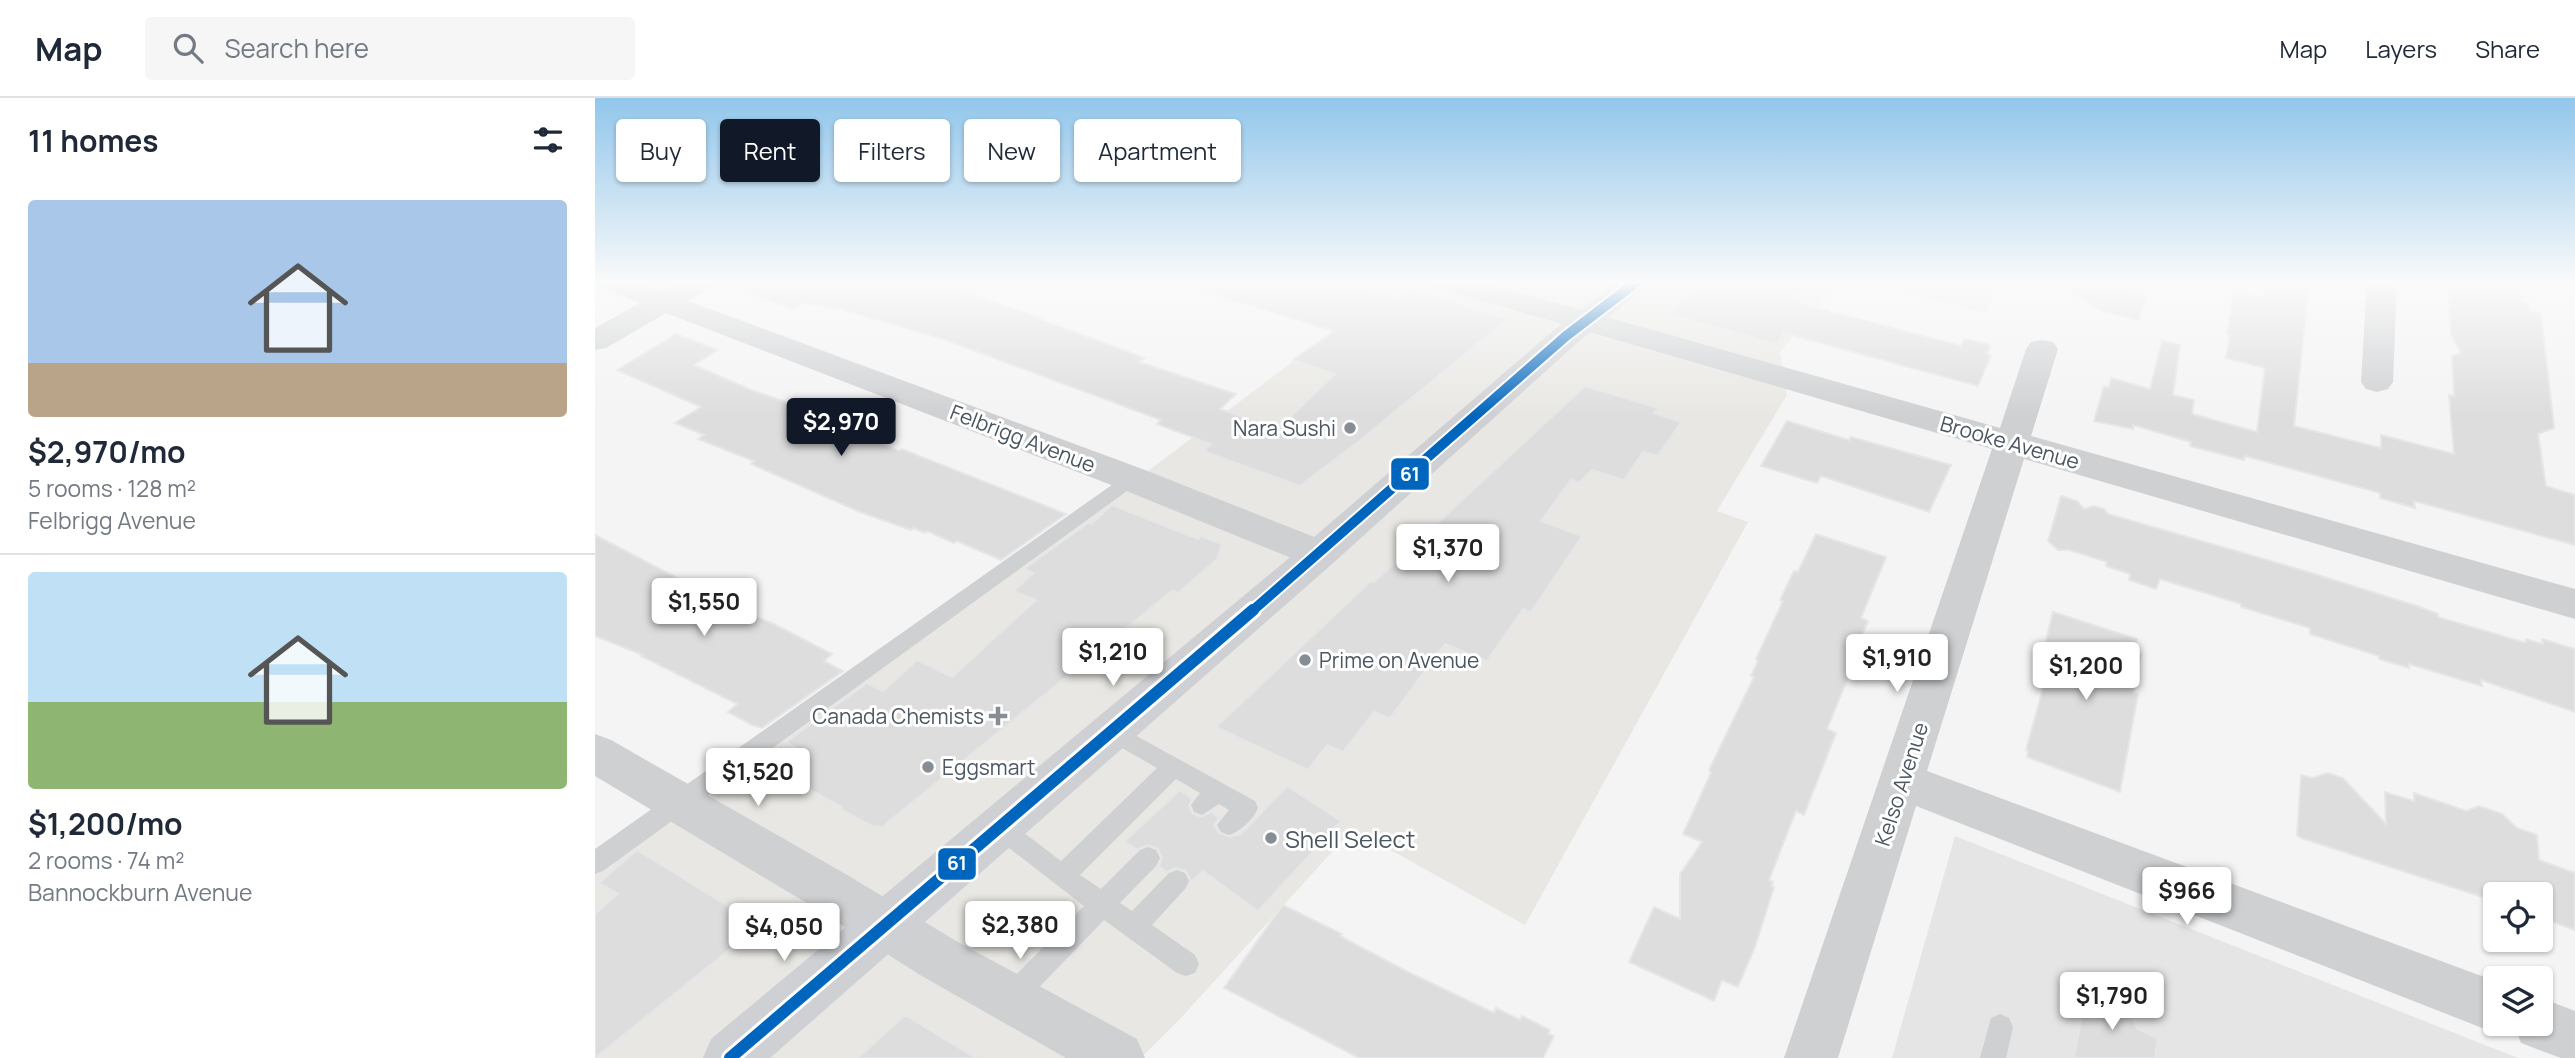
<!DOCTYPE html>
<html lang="en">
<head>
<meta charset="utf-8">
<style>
	body { margin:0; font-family:Manrope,sans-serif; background:#f6f6f7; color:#1f2937; height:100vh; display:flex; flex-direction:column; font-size:26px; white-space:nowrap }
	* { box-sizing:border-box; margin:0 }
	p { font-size:23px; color:#747a83 }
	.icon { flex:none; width:38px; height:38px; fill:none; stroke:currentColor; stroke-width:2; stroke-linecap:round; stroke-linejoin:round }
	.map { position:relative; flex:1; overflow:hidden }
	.panel { display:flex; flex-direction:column; background:#fff; width:595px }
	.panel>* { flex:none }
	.hud { position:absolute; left:21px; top:21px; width:665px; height:63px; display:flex; gap:14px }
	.controls { position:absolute; left:1888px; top:784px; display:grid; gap:14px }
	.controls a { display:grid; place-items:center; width:70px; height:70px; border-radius:7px; background:#fff; box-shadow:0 2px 5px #0004; font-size:35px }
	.price { position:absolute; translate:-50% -60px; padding:0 16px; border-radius:7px; background:#fff; color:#222; font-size:23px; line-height:46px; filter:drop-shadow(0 2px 4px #0008) }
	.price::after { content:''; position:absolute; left:50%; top:42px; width:21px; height:16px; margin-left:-10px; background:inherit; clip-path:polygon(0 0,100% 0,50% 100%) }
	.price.current { background:#111827; color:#fff }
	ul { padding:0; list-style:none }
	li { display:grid; align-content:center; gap:14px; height:371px; padding:0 28px }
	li+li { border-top:2px solid #e0e1e3 }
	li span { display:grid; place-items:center; height:217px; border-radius:7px; color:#555 }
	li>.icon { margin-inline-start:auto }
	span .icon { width:126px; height:126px; fill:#fffc; stroke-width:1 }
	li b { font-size:30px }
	h2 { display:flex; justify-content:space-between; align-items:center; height:84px; padding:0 28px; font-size:30px }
	.pill { padding:0 24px; border-radius:7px; background:#fff; box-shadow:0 2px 5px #0004; font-size:24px; line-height:63px }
	.pill.current { background:#111827; color:#fff }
	header { display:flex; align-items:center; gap:42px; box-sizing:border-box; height:98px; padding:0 35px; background:#fff; border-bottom:2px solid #e0e1e3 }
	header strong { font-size:33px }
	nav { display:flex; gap:38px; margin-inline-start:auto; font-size:24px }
	.search { width:490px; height:63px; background:#f6f6f7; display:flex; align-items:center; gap:18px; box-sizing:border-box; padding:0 24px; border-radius:7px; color:#747a83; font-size:26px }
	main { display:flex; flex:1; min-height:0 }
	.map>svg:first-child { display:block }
</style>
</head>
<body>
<header>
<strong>Map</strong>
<div class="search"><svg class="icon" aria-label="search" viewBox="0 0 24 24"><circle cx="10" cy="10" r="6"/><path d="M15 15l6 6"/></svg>Search here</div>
<nav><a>Map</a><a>Layers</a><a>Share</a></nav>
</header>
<main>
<section class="panel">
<h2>11 homes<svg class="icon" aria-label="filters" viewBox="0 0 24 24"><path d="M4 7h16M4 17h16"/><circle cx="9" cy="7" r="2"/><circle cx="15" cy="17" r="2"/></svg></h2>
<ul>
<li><span style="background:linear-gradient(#a9c7e8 75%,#b9a48a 0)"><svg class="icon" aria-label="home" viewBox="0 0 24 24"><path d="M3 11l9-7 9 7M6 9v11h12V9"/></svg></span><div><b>$2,970/mo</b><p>5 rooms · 128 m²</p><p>Felbrigg Avenue</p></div></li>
<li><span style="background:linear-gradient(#bfe0f5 60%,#8fb573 0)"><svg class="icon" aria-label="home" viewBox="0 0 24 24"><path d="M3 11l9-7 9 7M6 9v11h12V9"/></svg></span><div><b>$1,200/mo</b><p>2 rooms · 74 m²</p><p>Bannockburn Avenue</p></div></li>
</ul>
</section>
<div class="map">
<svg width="1980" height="960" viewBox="0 0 1980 960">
	<rect width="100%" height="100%" fill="#f4f4f4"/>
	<g fill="#e8e7e3">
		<polygon points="804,183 1244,183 1185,254 1192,297 1122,413 1153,424 930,827 758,731 584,922 546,960 0,960 0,766 520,398"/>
		<polygon points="1271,183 1404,183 1391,215"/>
	</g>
	<polygon fill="#e6e5e6" points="1360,738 1923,960 1297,960"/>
	<g fill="#ddddde" stroke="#e5e6e7" stroke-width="2">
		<polygon points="131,183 337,183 445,220 444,221 550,260 544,264 641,296 625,311 683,331 740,276 698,262 739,233 595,189 596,183 743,183 802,201 812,191 913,221 764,343 705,388 619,357 609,352 616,346 562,326 566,322 345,240 245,211 209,205 198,211 131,187"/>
		<polygon points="1120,183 1209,183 1196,203 1366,248 1369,241 1393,246 1395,249 1392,256 1396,257 1383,288 1189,235 1182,246 1072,216"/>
		<polygon points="1460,183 1494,183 1551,197 1544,222 1509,214"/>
		<polygon points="1671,183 1714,183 1699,328 1786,350 1786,337 1859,356 1854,297 1859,298 1857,258 1866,255 1856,236 1853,183 1924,183 1926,204 1933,205 1934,213 1946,216 1959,330 1943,336 1951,388 1980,397 1980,447 1819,403 1820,410 1785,400 1785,395 1705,373 1650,358 1649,362 1595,348 1596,344 1538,327 1538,331 1499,323 1509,288 1514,290 1516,280 1555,291 1567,243 1585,247 1578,297 1599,302 1597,316 1662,334 1670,270 1631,260 1635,237 1632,236 1639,193 1669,200"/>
		<polygon points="81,236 123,252 99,267 154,291 222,315 217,318 304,353 307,351 471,416 406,462 362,443 359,445 332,433 330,435 318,430 316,432 265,414 156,366 159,363 103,341 109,337 80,325 106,309 22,272"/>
		<polygon points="990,288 1063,310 1059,315 1086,324 1063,358 1048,354 1029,382 997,372 984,385 976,382 946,423 987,438 936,514 928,511 892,563 850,546 795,620 779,614 748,654 732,647 713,672 621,629 776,483 779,484"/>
		<polygon points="1192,323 1254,342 1256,339 1356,367 1334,414 1226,378 1222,385 1166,368"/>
		<polygon points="1466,398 1482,403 1489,411 1499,408 1509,411 1513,416 1710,473 1822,508 1843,516 1843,519 1931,545 1931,541 1948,546 1947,541 1980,551 1980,614 1886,582 1887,588 1814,566 1814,570 1784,561 1784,558 1715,536 1715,530 1646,509 1646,506 1565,481 1561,491 1534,482 1535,476 1511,468 1512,464 1474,452 1463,452 1453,443"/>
		<polygon points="517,407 603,441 606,438 627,446 622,461 583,495 578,492 287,729 277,728 245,711 247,709 178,672 203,651 191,644 272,585 288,593 322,562 357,579 441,502 419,493 438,475 429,471 493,425 496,426"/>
		<polygon points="1221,436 1291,459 1266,520 1273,523 1266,540 1269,541 1232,631 1241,635 1209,717 1201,713 1174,782 1178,784 1176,788 1179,789 1160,849 1143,889 1127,882 1119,903 1034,864 1059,809 1085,821 1085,776 1107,744 1088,736 1116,675 1114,672 1159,579 1156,578 1163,563 1161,561 1188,503 1185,502 1199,473 1203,474"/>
		<polygon points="0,437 140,510 179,526 237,556 229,563 248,573 167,630 157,627 133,614 142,606 46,558 48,557 0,538"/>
		<polygon points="1458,514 1542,541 1539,554 1546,557 1539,595 1543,596 1525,694 1432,659 1433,653 1431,652 1456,561 1447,558"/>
		<polygon points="1733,675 1748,680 1791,726 1790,694 1819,703 1819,695 1871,713 1884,708 1907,716 1922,730 1942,737 1944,762 1980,775 1980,832 1946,820 1946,796 1900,796 1900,803 1706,740 1702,737 1706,677 1717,680"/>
		<polygon points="692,688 746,723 663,813 608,773 596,784 591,773 581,770 571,774 564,768 567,759 562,750 552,747 542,752 530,743 585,692 597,701 594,708 597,715 606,719 616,714 624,720 619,727 624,735 635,739 646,736"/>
		<polygon points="42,752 149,818 139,848 0,960 0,816 23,796 4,785"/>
		<polygon points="688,807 747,836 745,838 811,873 899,915 901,910 925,922 927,918 955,932 953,936 959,938 948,960 764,960 629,890"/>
		<polygon points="1514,895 1529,902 1543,931 1563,940 1560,960 1479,960 1488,909 1500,897"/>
		<polygon points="310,917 381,960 263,960"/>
	</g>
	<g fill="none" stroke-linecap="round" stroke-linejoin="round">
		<g fill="#ced0d2" fill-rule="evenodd">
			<polygon points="537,375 543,377 546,381 543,385 8,773 0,776 0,751 531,377"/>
			<path d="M516,624L660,703L663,710C658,722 646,733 634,737L626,734L622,727L634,712L624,706L607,717L599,714L596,707L605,695L581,681L485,777L506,791L545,752L553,749L561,752L565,760L561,768L525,805L537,813L574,775L582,772L590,775L594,783L590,791L557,827L600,857L604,866L600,875L591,878L582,875L509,822L426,908L417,912L408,908L404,899L408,890L489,808L396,736L392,729L396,722L404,719L412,722L466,763L562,670L508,639L505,633L508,627Z"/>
			<polygon points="1405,916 1414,920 1418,929 1411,960 1385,960 1396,920"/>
		</g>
		<g fill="#ced0d2" fill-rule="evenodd">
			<polygon points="0,183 41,183 67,193 84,183 120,183 116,189 93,203 550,372 737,446 743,456 737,466 724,470 711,466 524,390 71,215 11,250 0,252 0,230 45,205 3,189"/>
			<polygon points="836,183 884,183 1405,330 1431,251 1436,244 1447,242 1458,244 1463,251 1436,338 1980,491 1980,521 1429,361 1332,673 1900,883 1900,926 1946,926 1946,900 1980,913 1980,960 1966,960 1926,945 1919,926 1900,935 1321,708 1243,960 1189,960 1397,351 840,189"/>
			<polygon points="1772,183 1802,183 1798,284 1793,291 1782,294 1771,291 1766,284"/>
			<polygon points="0,636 16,642 254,778 361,843 542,941 550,960 471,960 325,877 220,810 0,678"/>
		</g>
		<polygon fill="#ced0d4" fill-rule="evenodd" points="1024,183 1058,183 982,245 737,466 175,960 108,960 116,941 711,446 960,231"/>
		<defs>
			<polyline id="bus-1-far1" points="656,514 971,238 1043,183"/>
			<polyline id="bus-1" points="135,960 658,512"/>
		</defs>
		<use href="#bus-1-far1" stroke="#fff" stroke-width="14"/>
		<use href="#bus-1" stroke="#fff" stroke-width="18"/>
		<use href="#bus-1-far1" stroke="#0065bd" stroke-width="10"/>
		<use href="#bus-1" stroke="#0065bd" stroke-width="12"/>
	</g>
	<linearGradient id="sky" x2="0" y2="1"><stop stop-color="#91c6eb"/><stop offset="0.58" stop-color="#fafafa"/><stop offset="1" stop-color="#fafafa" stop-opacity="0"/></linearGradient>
	<rect width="1980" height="318" fill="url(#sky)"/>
	<g fill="#868d94" stroke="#fff" stroke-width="2.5">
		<circle cx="755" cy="330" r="7"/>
		<circle cx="710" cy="562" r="7"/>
		<path d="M399.5 607.5h7v7h7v7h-7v7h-7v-7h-7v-7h7z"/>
		<circle cx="333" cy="669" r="7"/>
		<circle cx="676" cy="740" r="7"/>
	</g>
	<g text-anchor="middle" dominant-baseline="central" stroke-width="6" stroke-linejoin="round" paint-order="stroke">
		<g font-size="21" fill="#4a5661" stroke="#fff" text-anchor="end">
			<text x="741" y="330">Nara Sushi</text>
			<text x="724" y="562" text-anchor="start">Prime on Avenue</text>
			<text x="389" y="618">Canada Chemists</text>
			<text x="347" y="669" text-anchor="start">Eggsmart</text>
		</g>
		<g font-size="21" fill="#4a5661" stroke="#fff">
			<text transform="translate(428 340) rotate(21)">Felbrigg Avenue</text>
			<text transform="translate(1415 344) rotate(16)">Brooke Avenue</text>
			<text transform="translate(1306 686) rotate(-72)">Kelso Avenue</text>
		</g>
		<g font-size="24" fill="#4a5661" stroke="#fff" text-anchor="start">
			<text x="690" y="740">Shell Select</text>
		</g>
	</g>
	<g stroke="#fff" stroke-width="2.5">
		<rect x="795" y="359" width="40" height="34" rx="7" fill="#0065bd"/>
		<rect x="342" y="749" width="40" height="34" rx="7" fill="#0065bd"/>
	</g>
	<g font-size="19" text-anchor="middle" font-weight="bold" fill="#fff">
		<text x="815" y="383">61</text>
		<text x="362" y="772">61</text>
	</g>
</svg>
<div class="controls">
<a><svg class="icon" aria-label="locate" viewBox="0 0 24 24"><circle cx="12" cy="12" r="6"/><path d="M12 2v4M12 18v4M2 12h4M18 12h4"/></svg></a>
<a><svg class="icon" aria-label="layers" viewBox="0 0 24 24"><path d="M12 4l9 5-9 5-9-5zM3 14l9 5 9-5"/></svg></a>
</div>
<b class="price current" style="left:246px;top:360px">$2,970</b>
<b class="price" style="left:853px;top:486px">$1,370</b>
<b class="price" style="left:109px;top:540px">$1,550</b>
<b class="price" style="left:518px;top:590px">$1,210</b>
<b class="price" style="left:1302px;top:596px">$1,910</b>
<b class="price" style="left:1491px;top:604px">$1,200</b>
<b class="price" style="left:163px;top:710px">$1,520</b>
<b class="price" style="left:1592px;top:829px">$966</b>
<b class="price" style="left:425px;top:863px">$2,380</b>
<b class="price" style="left:189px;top:865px">$4,050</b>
<b class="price" style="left:1517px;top:934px">$1,790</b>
<div class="hud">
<a class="pill">Buy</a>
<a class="pill current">Rent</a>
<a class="pill">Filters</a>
<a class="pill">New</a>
<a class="pill">Apartment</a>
</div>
</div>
</main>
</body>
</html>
